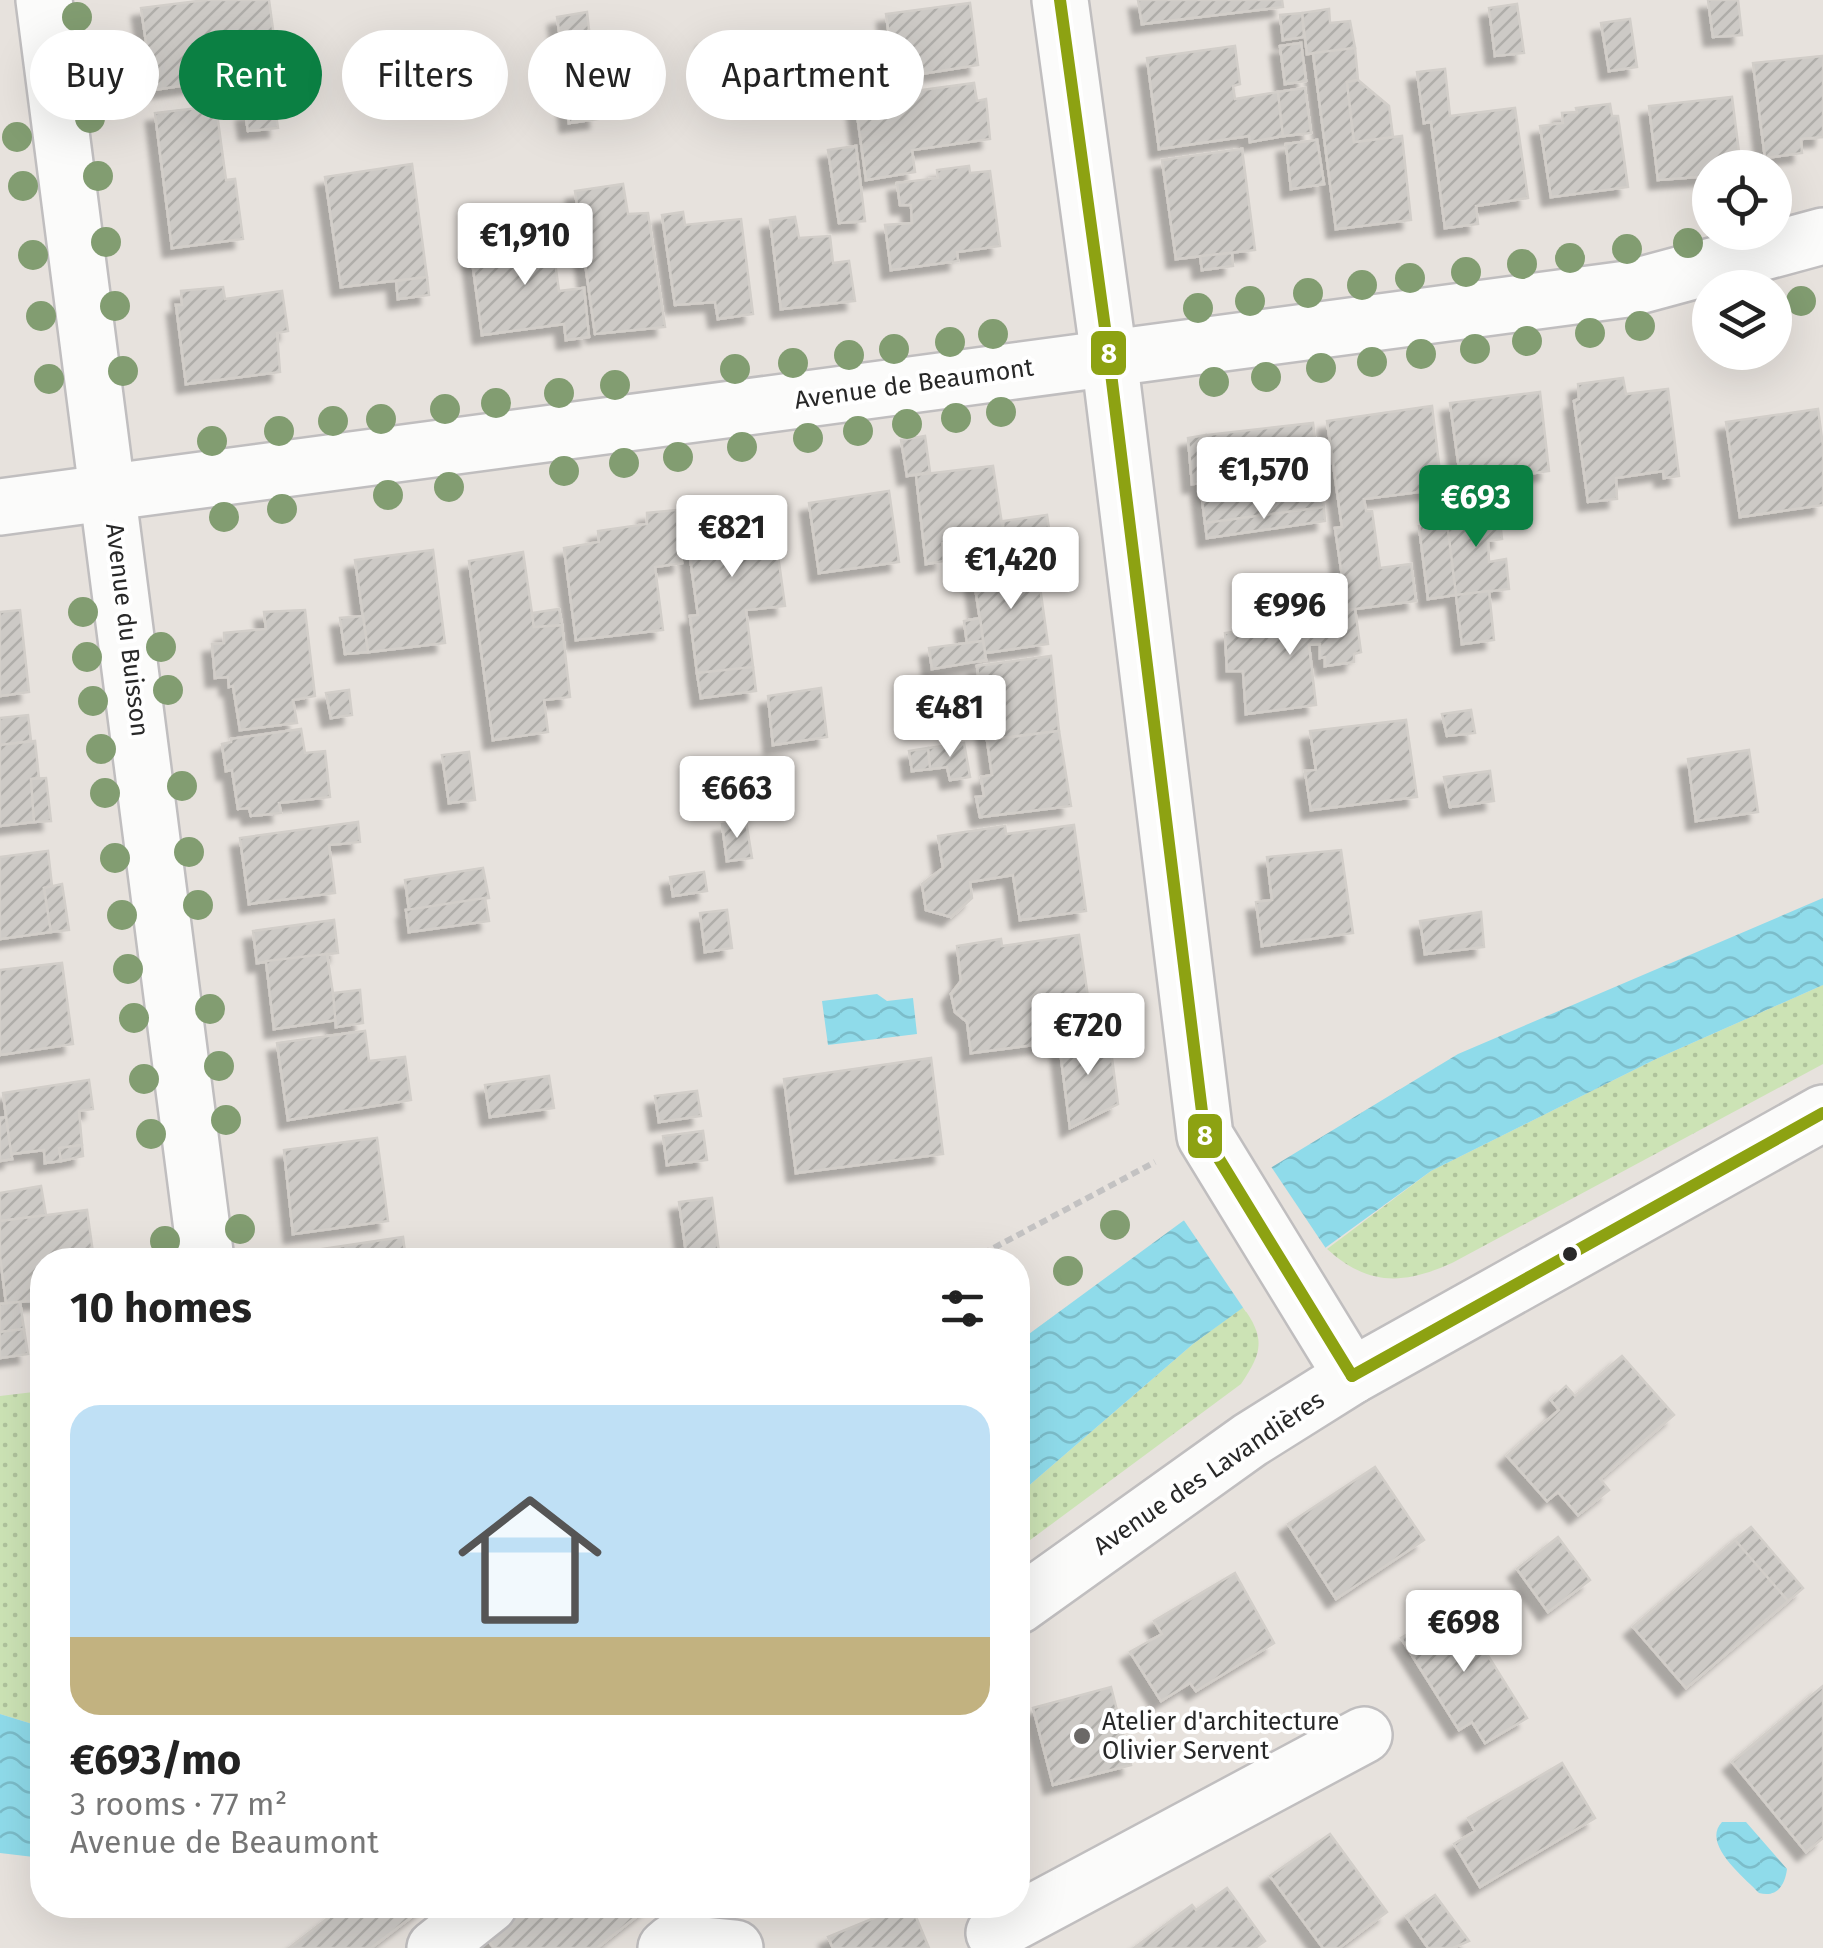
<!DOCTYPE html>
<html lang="en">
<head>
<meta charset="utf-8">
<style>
	body { margin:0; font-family:"Fira Sans",sans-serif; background:#f2f2f2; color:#222; height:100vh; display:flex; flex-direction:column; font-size:38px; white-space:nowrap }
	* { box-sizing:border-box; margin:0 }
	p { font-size:32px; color:#767676 }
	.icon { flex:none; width:55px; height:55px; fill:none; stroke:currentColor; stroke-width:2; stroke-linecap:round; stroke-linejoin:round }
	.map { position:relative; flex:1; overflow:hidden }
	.drawer { position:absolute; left:30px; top:1248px; width:1000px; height:670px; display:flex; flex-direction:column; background:#fff; border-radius:40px; box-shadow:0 10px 40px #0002 }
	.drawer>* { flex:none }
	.hud { position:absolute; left:30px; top:30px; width:1000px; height:90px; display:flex; gap:20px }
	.tools { position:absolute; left:1692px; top:150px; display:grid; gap:20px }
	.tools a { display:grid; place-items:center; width:100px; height:100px; border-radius:50%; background:#fff; box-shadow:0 10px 40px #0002; font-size:50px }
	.price { position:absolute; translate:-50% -85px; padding:0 22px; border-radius:10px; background:#fff; color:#222; font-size:32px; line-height:65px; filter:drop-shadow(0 2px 5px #0008) }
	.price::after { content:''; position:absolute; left:50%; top:60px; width:30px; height:22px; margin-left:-15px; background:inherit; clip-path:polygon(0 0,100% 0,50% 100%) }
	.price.active { background:#0b8043; color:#fff }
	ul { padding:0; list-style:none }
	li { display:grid; align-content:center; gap:20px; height:530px; padding:0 40px }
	li span { display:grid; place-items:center; height:310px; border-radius:30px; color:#555 }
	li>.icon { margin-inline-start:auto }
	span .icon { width:180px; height:180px; fill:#fffc; stroke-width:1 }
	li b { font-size:42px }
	h2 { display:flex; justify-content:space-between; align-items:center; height:120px; padding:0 40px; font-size:42px }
	.chip { padding:0 35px; border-radius:45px; background:#fff; box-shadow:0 10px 40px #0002; font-size:35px; line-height:90px }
	.chip.active { background:#0b8043; color:#fff }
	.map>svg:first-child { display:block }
</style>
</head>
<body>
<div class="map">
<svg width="1823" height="1948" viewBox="0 0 1823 1948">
	<defs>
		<pattern id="grass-dots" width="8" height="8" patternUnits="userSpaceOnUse" patternTransform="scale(2.5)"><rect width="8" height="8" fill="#cce3b5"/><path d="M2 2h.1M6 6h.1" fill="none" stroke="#afc39c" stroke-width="1.8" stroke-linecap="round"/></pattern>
		<pattern id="water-waves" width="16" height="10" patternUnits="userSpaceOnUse" patternTransform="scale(2.5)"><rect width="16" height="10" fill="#8fdbea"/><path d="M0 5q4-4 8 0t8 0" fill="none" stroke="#7bbcc9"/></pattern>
		<pattern id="building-hatch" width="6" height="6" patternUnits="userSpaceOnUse" patternTransform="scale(2.5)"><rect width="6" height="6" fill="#cdcac6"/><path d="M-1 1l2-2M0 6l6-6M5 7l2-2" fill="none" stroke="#b0aeaa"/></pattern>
		<filter id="shadow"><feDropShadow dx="-9" dy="9" stdDeviation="2.5" flood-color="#0004"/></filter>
	</defs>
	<rect width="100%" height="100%" fill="#e7e2dd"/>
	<g fill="url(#grass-dots)">
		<path d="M1823,985V1064L1452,1263C1403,1285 1368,1286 1327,1249L1431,1171L1656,1059Z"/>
		<path d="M1243,1307C1266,1339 1262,1353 1241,1384L1018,1549V1495L1193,1344Z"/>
		<polygon points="42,1391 42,1727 0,1714 0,1396"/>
	</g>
	<g fill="url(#water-waves)">
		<polygon points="1823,898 1823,985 1656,1059 1431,1171 1193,1344 1018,1495 1018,1342 1183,1221 1458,1054"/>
		<polygon points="877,994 887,1001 913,998 917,1034 828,1045 822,1001"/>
		<polygon points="0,1714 42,1727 42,1858 0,1853"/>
		<path d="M1722,1822H1746L1787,1869C1785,1885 1777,1898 1759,1893C1744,1877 1701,1844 1722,1822Z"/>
	</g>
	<polygon fill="#e7e2dd" points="1268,1162 1329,1253 1246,1312 1181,1216"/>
	<g fill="url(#building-hatch)" stroke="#d2cec9" stroke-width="2.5" filter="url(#shadow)">
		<polygon points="206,0 269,0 278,66 233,72 234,78 153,90 141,8"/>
		<polygon points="1138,0 1282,0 1283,7 1142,24"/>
		<polygon points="1708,0 1738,0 1742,35 1713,37"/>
		<polygon points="970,3 978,65 895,78 886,14"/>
		<polygon points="1517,4 1524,53 1495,56 1489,8"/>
		<polygon points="1329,9 1330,23 1350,21 1355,48 1307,54 1302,13"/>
		<polygon points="587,12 591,47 562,51 557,17"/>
		<polygon points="1302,13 1304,37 1283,40 1280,15"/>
		<polygon points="1630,19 1637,67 1609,71 1601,23"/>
		<polygon points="731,35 736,78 711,83 706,39"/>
		<polygon points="1301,43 1306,81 1285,84 1280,46"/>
		<polygon points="1235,46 1240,84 1233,86 1235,99 1278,92 1283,136 1250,142 1249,136 1159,149 1147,58"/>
		<polygon points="1355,48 1358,80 1347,82 1354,142 1402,136 1411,220 1336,229 1313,53"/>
		<polygon points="1823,56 1823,137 1801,139 1802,153 1765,158 1753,63"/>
		<polygon points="1445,69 1450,116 1515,108 1528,198 1476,206 1478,224 1445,228 1431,122 1424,123 1417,72"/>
		<polygon points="1358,80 1389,106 1393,137 1354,142 1347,82"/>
		<polygon points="974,83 977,101 986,99 990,139 912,150 915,172 866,180 855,99"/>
		<polygon points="1305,88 1311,133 1283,136 1278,92"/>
		<polygon points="595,93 598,119 569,123 566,97"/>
		<polygon points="1732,97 1741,168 1710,168 1710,176 1658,180 1649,106"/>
		<polygon points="1610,104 1612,116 1618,116 1628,187 1551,197 1540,126 1563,123 1562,113 1577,112 1576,108"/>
		<polygon points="216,106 226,180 235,179 243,239 172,248 155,113"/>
		<polygon points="275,108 278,128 248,131 245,112"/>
		<polygon points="1317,140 1324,184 1291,189 1286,144"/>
		<polygon points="856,146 865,221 839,223 828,150"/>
		<polygon points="1242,149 1255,250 1176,259 1162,160"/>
		<polygon points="412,164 427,277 341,287 325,177"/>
		<polygon points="969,166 970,173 990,171 1000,246 957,252 958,261 891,270 885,225 912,223 911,205 900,205 897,183 938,178 937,170"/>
		<polygon points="623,184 628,214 648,213 665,327 595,334 575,191"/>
		<polygon points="683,212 685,225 741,219 753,314 718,319 715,302 675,305 662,215"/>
		<polygon points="795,217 799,238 830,236 833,263 849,261 855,301 781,309 770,220"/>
		<polygon points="551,233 559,291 584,288 589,337 566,340 564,324 482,335 470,245"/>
		<polygon points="1232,253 1233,266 1202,270 1200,256"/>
		<polygon points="427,277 429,295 398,299 396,281"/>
		<polygon points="223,287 225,299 282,291 288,331 277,333 280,372 186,384 176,305 182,305 181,291"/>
		<polygon points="1623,378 1626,394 1668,389 1679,476 1664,478 1663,471 1616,478 1617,499 1588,502 1574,401 1579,399 1578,384"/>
		<polygon points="1540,392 1549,471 1461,483 1450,403"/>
		<polygon points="1432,406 1442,489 1364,499 1366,511 1372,511 1380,568 1411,564 1416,601 1347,610 1335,528 1342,527 1327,421"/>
		<polygon points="1818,409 1823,446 1823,505 1740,517 1726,422"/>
		<polygon points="1313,423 1324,507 1205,523 1200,483 1211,482 1206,435"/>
		<polygon points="1206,435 1211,482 1192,484 1188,438"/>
		<polygon points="925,436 930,472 907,476 901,440"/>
		<polygon points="993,466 1004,537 1009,537 1012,555 993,557 991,537 942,543 944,561 926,564 916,475"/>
		<polygon points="889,491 899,562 819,573 809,503"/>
		<polygon points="770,497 785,606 746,610 753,667 697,673 690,616 698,615 685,521 718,517 715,504"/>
		<polygon points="1498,504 1502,539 1488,541 1489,562 1506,559 1509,589 1456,595 1445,511"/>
		<polygon points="1324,507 1325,521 1207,538 1205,523"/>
		<polygon points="676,510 682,563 655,567 663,630 576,640 564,548 599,542 598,531 647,524 647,513"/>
		<polygon points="1047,515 1052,550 1012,555 1009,537 1004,537 1003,521"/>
		<polygon points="1447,522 1456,595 1428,599 1419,526"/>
		<polygon points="433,550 445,643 368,652 355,560"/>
		<polygon points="523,552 534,627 562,625 570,697 544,700 548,732 493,740 469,561"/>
		<polygon points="1038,573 1048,644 985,653 974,580"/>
		<polygon points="1489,591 1494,640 1462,644 1456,595"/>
		<polygon points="559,609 562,625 534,627 532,613"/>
		<polygon points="1355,609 1361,652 1354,654 1354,662 1325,666 1325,657 1320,658 1320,644 1309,645 1316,705 1246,714 1243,671 1227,671 1225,633 1305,622 1305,616"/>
		<polygon points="20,610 29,692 0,696 0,612"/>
		<polygon points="305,610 315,696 293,700 297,723 240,730 233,686 229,687 228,677 215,678 212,644 224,643 224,633 266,629 264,612"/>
		<polygon points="363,616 368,652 345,654 340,618"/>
		<polygon points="980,618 983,641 967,643 964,621"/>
		<polygon points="983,641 986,660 932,669 929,648"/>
		<polygon points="1051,656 1059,731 987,740 977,666"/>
		<polygon points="753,667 756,691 701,698 697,673"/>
		<polygon points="821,688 827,737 773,745 768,696"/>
		<polygon points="349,690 352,715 331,718 326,693"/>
		<polygon points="1471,710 1475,733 1447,736 1442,714"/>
		<polygon points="28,715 31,741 0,745 0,718"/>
		<polygon points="1406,720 1417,797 1311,810 1305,771 1316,770 1310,731"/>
		<polygon points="301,729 305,753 325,751 330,797 279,803 281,813 251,816 249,808 238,809 232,770 226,771 222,744 231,742 231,739"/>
		<polygon points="1059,731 1071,806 980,817 976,797 984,796 981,777 992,775 987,740"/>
		<polygon points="35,741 39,778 31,779 34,822 0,826 0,745"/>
		<polygon points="964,743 970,777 950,780 947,767 930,769 928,748"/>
		<polygon points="928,748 930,769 912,771 909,751"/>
		<polygon points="1749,750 1758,812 1696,821 1688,759"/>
		<polygon points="469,752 475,800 449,803 442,755"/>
		<polygon points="1490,771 1494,801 1450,807 1444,777"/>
		<polygon points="46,778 51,821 34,822 31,779"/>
		<polygon points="746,821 752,858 727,861 722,824"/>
		<polygon points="358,822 360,842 329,845 335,893 249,904 240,838"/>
		<polygon points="1074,825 1086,911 1020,920 1013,875 970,882 972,898 951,917 926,910 922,884 943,868 938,836 1005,826 1006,834"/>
		<polygon points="1341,850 1353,933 1262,946 1256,902 1272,900 1267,857"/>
		<polygon points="48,851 52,886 44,888 51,932 0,939 0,857"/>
		<polygon points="483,868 489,898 409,910 405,880"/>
		<polygon points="704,872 707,891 673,896 670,877"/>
		<polygon points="62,884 69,930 51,932 44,888"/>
		<polygon points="485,898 489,921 409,932 406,910"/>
		<polygon points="727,910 732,948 705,952 700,913"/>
		<polygon points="1481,912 1484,947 1425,954 1420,921"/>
		<polygon points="334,920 338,953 257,963 253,931"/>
		<polygon points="1079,935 1089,1004 1053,1009 1058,1042 971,1053 967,1022 955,1012 951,994 961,981 957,946 1001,939 1002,946"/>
		<polygon points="327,954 337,1020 274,1029 266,961"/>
		<polygon points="62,963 73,1044 0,1055 0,970"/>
		<polygon points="360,990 363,1023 336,1027 333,993"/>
		<polygon points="365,1031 369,1061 405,1057 411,1100 288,1120 277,1043"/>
		<polygon points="1109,1035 1118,1104 1070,1128 1059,1042"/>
		<polygon points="931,1058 943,1154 796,1173 784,1079"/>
		<polygon points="549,1076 554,1108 490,1117 485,1085"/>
		<polygon points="89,1080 93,1109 79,1111 82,1145 59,1148 61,1161 45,1163 44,1150 11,1154 3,1093"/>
		<polygon points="697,1091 701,1116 659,1122 655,1096"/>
		<polygon points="6,1117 12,1159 0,1161 0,1118"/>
		<polygon points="703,1131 707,1160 667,1165 663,1136"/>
		<polygon points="377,1138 388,1221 293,1234 284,1150"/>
		<polygon points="82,1145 83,1156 61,1161 59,1148"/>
		<polygon points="41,1186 46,1215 0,1221 0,1193"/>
		<polygon points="712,1198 720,1260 687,1260 679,1202"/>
		<polygon points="87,1210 94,1260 42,1260 42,1300 6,1303 0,1256 0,1221"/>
		<polygon points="403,1237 406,1260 316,1260 315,1250"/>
		<polygon points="20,1302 24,1329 0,1332 0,1304"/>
		<polygon points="24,1329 28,1354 0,1358 0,1332"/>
		<polygon points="1622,1356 1674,1415 1600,1479 1609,1490 1578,1515 1558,1492 1547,1501 1507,1456 1559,1410 1551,1400 1566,1386 1575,1396"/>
		<polygon points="1375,1467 1424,1540 1336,1599 1288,1524"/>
		<polygon points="1751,1527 1803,1588 1788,1601 1735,1540"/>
		<polygon points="1558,1537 1590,1580 1548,1612 1517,1569"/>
		<polygon points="1735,1540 1788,1601 1686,1688 1633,1627"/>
		<polygon points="1235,1573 1274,1643 1196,1691 1190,1683 1161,1701 1130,1652 1162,1634 1154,1621"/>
		<polygon points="1457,1606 1527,1718 1485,1743 1472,1722 1459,1730 1401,1638"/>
		<polygon points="1823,1686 1823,1838 1806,1852 1732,1762"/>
		<polygon points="1111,1687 1131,1765 1053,1785 1033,1708"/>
		<polygon points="1562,1763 1595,1818 1480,1887 1454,1844 1475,1831 1468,1818"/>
		<polygon points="1330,1834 1387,1912 1339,1948 1323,1948 1270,1876"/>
		<polygon points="1227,1888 1265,1941 1255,1948 1134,1948 1192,1905 1196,1910"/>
		<polygon points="1435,1895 1469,1941 1453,1948 1428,1948 1406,1916"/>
		<polygon points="345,1905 427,1905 371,1948 289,1948"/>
		<polygon points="521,1905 651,1905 597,1948 494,1948 483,1935"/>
		<polygon points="906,1905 911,1905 929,1948 833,1948 828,1937"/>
	</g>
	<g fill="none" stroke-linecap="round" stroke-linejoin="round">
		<defs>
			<g id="minor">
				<polyline points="44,0 206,1260"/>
				<polyline points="1060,0 1109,357 1205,1136 1352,1376"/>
				<polyline points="0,507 1627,289 1823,236"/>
				<polyline points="1018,1606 1250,1440 1352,1376 1823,1113"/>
				<polyline points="994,1933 1364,1735"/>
				<polyline points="435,1948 489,1905"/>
				<polyline points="666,1948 673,1942 735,1948"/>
			</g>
		</defs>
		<use href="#minor" stroke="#c0bebf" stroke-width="60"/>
		<polyline stroke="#c3c2c2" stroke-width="6" stroke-dasharray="8 5" stroke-linecap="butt" points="971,1260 1155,1162"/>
		<use href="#minor" stroke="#fbfbfa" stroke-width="55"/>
		<defs>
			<g id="bus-1">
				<polyline points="1060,0 1109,357 1205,1136 1352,1376"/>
				<polyline points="1352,1376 1823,1113"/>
			</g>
		</defs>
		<use href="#bus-1" stroke="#fff" stroke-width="20"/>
		<use href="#bus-1" stroke="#8da212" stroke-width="12"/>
	</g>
	<g fill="#829d71">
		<circle cx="77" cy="17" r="15"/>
		<circle cx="90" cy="118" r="15"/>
		<circle cx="17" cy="137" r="15"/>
		<circle cx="98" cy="176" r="15"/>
		<circle cx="23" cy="186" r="15"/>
		<circle cx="106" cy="242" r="15"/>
		<circle cx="1688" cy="243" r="15"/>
		<circle cx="1627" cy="249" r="15"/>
		<circle cx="33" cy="255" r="15"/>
		<circle cx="1570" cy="258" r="15"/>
		<circle cx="1522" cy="264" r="15"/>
		<circle cx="1466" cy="272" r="15"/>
		<circle cx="1410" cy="278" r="15"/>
		<circle cx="1362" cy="285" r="15"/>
		<circle cx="1308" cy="293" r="15"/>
		<circle cx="1250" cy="301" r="15"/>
		<circle cx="1801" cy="301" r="15"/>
		<circle cx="115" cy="306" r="15"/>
		<circle cx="1198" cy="308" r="15"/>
		<circle cx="41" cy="316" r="15"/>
		<circle cx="1640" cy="326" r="15"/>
		<circle cx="1590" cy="333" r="15"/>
		<circle cx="993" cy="334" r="15"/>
		<circle cx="1527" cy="341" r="15"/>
		<circle cx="950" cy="342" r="15"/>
		<circle cx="894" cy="349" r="15"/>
		<circle cx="1475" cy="349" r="15"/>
		<circle cx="1421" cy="354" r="15"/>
		<circle cx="849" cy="355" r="15"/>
		<circle cx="1372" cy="362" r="15"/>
		<circle cx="793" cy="363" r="15"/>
		<circle cx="1321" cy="368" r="15"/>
		<circle cx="735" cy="369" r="15"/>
		<circle cx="123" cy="371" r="15"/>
		<circle cx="1266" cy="377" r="15"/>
		<circle cx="49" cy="379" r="15"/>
		<circle cx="1214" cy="382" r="15"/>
		<circle cx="615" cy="385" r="15"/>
		<circle cx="559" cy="393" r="15"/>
		<circle cx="496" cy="403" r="15"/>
		<circle cx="445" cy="409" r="15"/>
		<circle cx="1001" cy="412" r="15"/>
		<circle cx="956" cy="418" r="15"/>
		<circle cx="381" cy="419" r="15"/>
		<circle cx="333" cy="421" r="15"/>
		<circle cx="907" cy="424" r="15"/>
		<circle cx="279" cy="431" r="15"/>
		<circle cx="858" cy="431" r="15"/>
		<circle cx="808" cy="438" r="15"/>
		<circle cx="212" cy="441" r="15"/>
		<circle cx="742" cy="447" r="15"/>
		<circle cx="678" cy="457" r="15"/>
		<circle cx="624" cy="463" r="15"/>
		<circle cx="564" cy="471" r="15"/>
		<circle cx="449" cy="487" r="15"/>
		<circle cx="388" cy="495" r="15"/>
		<circle cx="282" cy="509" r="15"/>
		<circle cx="224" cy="517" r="15"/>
		<circle cx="83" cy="612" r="15"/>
		<circle cx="161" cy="647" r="15"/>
		<circle cx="87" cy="657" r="15"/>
		<circle cx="168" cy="690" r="15"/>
		<circle cx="93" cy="701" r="15"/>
		<circle cx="101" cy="749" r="15"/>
		<circle cx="182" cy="786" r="15"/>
		<circle cx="105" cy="793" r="15"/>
		<circle cx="189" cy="852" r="15"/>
		<circle cx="115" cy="858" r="15"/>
		<circle cx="198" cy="905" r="15"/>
		<circle cx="122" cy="915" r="15"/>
		<circle cx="128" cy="969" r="15"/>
		<circle cx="210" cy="1009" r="15"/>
		<circle cx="134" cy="1018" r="15"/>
		<circle cx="219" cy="1066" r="15"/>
		<circle cx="144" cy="1079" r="15"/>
		<circle cx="226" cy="1120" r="15"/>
		<circle cx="151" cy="1134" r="15"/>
		<circle cx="1115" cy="1225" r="15"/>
		<circle cx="240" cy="1229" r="15"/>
		<circle cx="165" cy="1241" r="15"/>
		<circle cx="1068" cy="1271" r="15"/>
	</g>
	<circle fill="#282828" stroke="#fff" stroke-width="4" cx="1570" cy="1254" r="9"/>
	<circle fill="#6b6967" stroke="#fff" stroke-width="4" cx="1082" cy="1736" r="10"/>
	<g text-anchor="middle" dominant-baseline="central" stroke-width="8" stroke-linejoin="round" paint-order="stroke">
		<g font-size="25" fill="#282828" stroke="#fff">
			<text transform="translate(914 384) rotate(-8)">Avenue de Beaumont</text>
			<text transform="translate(127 630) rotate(83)">Avenue du Buisson</text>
			<text transform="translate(1209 1473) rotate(-34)">Avenue des Lavandières</text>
		</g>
		<g font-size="25" fill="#282828" stroke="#fff" text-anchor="start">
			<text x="1102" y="1722">Atelier d'architecture<tspan x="1102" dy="29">Olivier Servent</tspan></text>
		</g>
	</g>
	<g stroke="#fff" stroke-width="4">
		<rect x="1089" y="329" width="39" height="48" rx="10" fill="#8da212"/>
		<rect x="1186" y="1112" width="38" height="48" rx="10" fill="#8da212"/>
	</g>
	<g font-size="28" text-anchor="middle" font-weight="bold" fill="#fff">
		<text x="1109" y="363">8</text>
		<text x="1205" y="1145">8</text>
	</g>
</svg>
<div class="tools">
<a><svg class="icon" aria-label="locate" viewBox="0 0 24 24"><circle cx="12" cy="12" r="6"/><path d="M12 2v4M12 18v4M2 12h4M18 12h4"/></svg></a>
<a><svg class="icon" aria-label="layers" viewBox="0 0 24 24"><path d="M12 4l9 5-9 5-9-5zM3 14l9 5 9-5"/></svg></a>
</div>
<b class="price" style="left:525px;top:288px">€1,910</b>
<b class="price" style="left:1264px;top:522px">€1,570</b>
<b class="price active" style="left:1476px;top:550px">€693</b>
<b class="price" style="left:732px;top:580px">€821</b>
<b class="price" style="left:1011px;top:612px">€1,420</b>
<b class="price" style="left:1290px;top:658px">€996</b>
<b class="price" style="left:950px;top:760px">€481</b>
<b class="price" style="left:737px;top:841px">€663</b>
<b class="price" style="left:1088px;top:1078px">€720</b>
<b class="price" style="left:1464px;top:1675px">€698</b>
<div class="hud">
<a class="chip">Buy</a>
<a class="chip active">Rent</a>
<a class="chip">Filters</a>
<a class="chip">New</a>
<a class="chip">Apartment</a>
</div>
<section class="drawer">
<h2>10 homes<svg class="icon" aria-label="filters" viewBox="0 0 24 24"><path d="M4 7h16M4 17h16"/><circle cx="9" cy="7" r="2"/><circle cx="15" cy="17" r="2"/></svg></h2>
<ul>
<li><span style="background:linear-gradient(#bfe0f5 75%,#c2b280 0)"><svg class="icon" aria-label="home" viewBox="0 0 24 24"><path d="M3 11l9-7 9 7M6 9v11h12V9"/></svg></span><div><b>€693/mo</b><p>3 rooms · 77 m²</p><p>Avenue de Beaumont</p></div></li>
</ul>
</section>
</div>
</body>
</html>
